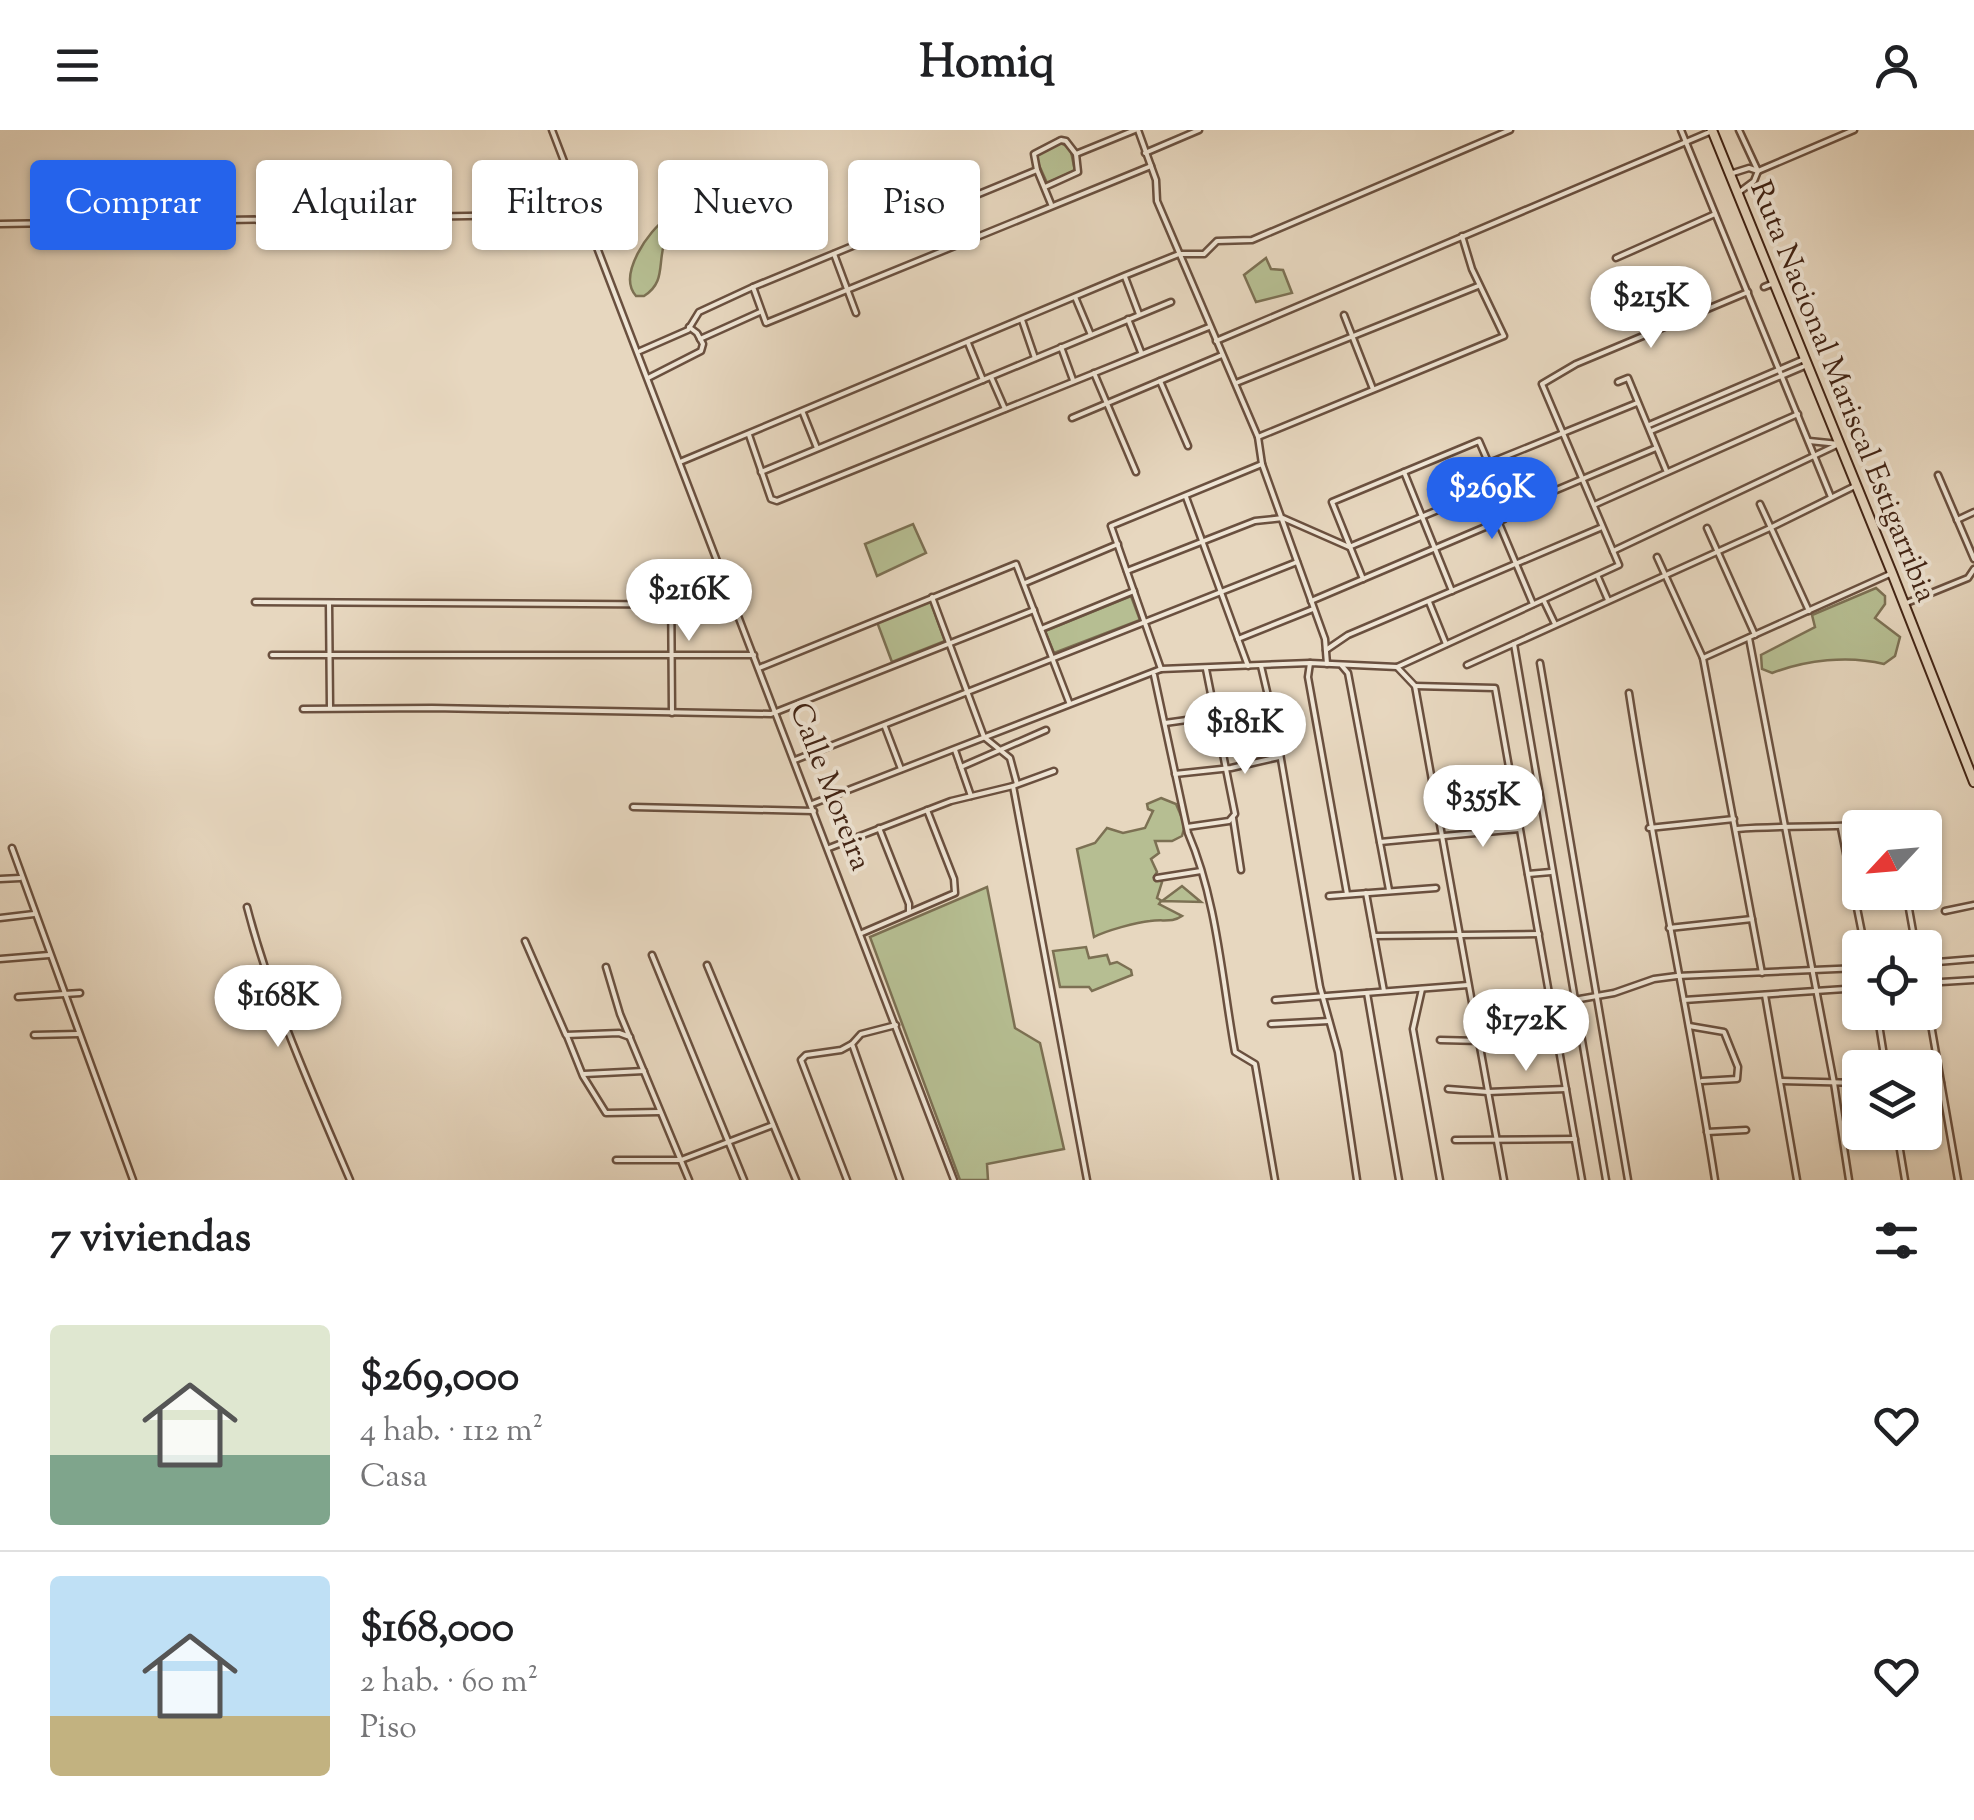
<!DOCTYPE html>
<html lang="es">
<head>
<meta charset="utf-8">
<style>
	body { margin:0; font-family:"Sorts Mill Goudy",serif; background:#f6f6f6; color:#202124; height:100vh; display:flex; flex-direction:column; font-size:38px; white-space:nowrap }
	* { box-sizing:border-box; margin:0 }
	p { font-size:32px; color:#757577 }
	.icon { flex:none; width:55px; height:55px; fill:none; stroke:currentColor; stroke-width:2; stroke-linecap:round; stroke-linejoin:round }
	.map { position:relative; height:1050px; overflow:hidden }
	.panel { display:flex; flex-direction:column; background:#fff; flex:1 }
	.panel>* { flex:none }
	.guide { position:absolute; left:30px; top:30px; width:1000px; height:90px; display:flex; gap:20px }
	.needle { width:65px; rotate:244deg }
	.controls { position:absolute; left:1842px; top:680px; display:grid; gap:20px }
	.controls a { display:grid; place-items:center; width:100px; height:100px; border-radius:10px; background:#fff; box-shadow:0 2px 8px #0004; font-size:50px }
	.price { position:absolute; translate:-50% -85px; padding:0 22px; border-radius:35px; background:#fff; color:#222; font-size:32px; line-height:65px; filter:drop-shadow(0 2px 5px #0008) }
	.price::after { content:''; position:absolute; left:50%; top:60px; width:30px; height:22px; margin-left:-15px; background:inherit; clip-path:polygon(0 0,100% 0,50% 100%) }
	.price.on { background:#2563eb; color:#fff }
	ul { padding:0; list-style:none }
	li { display:flex; align-items:center; gap:30px; height:250px; padding:0 50px }
	li+li { border-top:2px solid #e0e0e0 }
	li span { display:grid; place-items:center; flex:none; width:280px; height:200px; border-radius:10px; color:#555 }
	li>.icon { margin-inline-start:auto }
	span .icon { width:120px; height:120px; fill:#fffc; stroke-width:1 }
	li b { font-size:42px }
	h2 { display:flex; justify-content:space-between; align-items:center; height:120px; padding:0 50px; font-size:42px }
	.pill { padding:0 35px; border-radius:10px; background:#fff; box-shadow:0 2px 8px #0004; font-size:35px; line-height:90px }
	.pill.on { background:#2563eb; color:#fff }
	header { display:flex; justify-content:space-between; align-items:center; height:130px; padding:0 50px; background:#fff; font-size:45px; font-weight:800 }
	.map>svg:first-child { display:block }
</style>
</head>
<body>
<header><svg class="icon" aria-label="menu" viewBox="0 0 24 24"><path d="M4 6h16M4 12h16M4 18h16"/></svg>Homiq<svg class="icon" aria-label="person" viewBox="0 0 24 24"><circle cx="12" cy="8" r="4"/><path d="M4 21q1-7 8-7t8 7"/></svg></header>
<div class="map">
<svg width="1974" height="1050" viewBox="0 0 1974 1050">
	<rect width="100%" height="100%" fill="#e7d7bf"/>
	<filter id="stains"><feTurbulence type="fractalNoise" baseFrequency=".002" numOctaves="4"/><feColorMatrix values="0 0 0 0 .2 0 0 0 0 .09 0 0 0 0 .02 0 0 0 .5 -.17"/></filter>
	<radialGradient id="worn" r=".72"><stop offset=".6" stop-color="#630" stop-opacity="0"/><stop offset="1" stop-color="#630" stop-opacity=".3"/></radialGradient>
	<g fill="#b6be92" stroke="#7c7053" stroke-width="2.5">
		<polygon points="1060,13 1070,17 1075,41 1047,53 1035,26"/>
		<path d="M679,59L688,60L691,64C688,91 670,94 664,114C658,135 665,153 644,166H636C617,145 649,100 667,88L672,64Z"/>
		<polygon points="1266,128 1271,139 1283,140 1292,163 1256,172 1244,145"/>
		<polygon points="913,394 926,423 877,446 865,414"/>
		<path d="M1876,458L1885,466V474L1875,488L1900,507L1895,526L1884,534C1848,525 1806,530 1772,543L1762,539L1761,525L1815,497L1812,485Z"/>
		<polygon points="1131,466 1140,490 1054,523 1045,501"/>
		<polygon points="930,470 945,511 892,532 877,492"/>
		<path d="M1161,668L1176,674L1185,695L1182,706L1172,711H1155L1159,723L1151,729L1157,742L1154,747L1162,752L1157,768L1162,771L1182,756L1201,772L1161,771L1159,774L1182,786C1172,793 1163,789 1150,791C1137,792 1105,801 1094,807L1077,719L1095,713L1107,698L1123,703L1145,698L1153,681L1148,679L1147,674Z"/>
		<polygon points="987,757 1015,898 1040,913 1064,1019 987,1034 988,1050 960,1050 870,807"/>
		<polygon points="1086,817 1089,828 1107,825 1110,834 1117,832 1131,840 1132,845 1092,861 1089,857 1060,857 1053,821"/>
	</g>
	<g fill="none" stroke-linecap="round" stroke-linejoin="round">
		<defs>
			<g id="street">
				<polyline points="552,0 954,1050"/>
				<polyline points="1138,0 1156,50 1157,71 1258,307 1262,334 1325,509 1327,534"/>
				<polyline points="1681,0 1831,367"/>
				<polyline points="1145,23 1199,0"/>
				<polyline points="1076,24 1135,0"/>
				<polyline points="1730,44 1749,38 1758,41 1854,0"/>
				<polyline points="1045,57 1078,42 1076,24 1066,11 1061,10 1034,24 1037,40 1051,74"/>
				<polyline points="1738,63 1754,51 1758,41 1739,0"/>
				<polyline points="933,85 946,119"/>
				<polyline points="0,94 585,84"/>
				<polyline points="834,124 856,183"/>
				<polyline points="1616,128 1715,84"/>
				<polyline points="1125,147 1139,184"/>
				<polyline points="753,157 766,193 1151,36"/>
				<polyline points="1764,157 1774,153"/>
				<polyline points="1075,167 1091,205"/>
				<polyline points="1344,185 1373,259"/>
				<polyline points="1128,189 1141,222"/>
				<polyline points="1022,190 1035,228"/>
				<polyline points="700,209 760,182"/>
				<polyline points="1216,211 1712,1"/>
				<polyline points="968,213 983,250"/>
				<polyline points="1061,217 1073,250"/>
				<polyline points="640,221 688,200 699,182 753,157 1037,40"/>
				<polyline points="1094,243 1136,342"/>
				<polyline points="991,247 1005,279"/>
				<polyline points="648,248 701,221 703,214 697,203 689,197"/>
				<polyline points="1160,251 1188,316"/>
				<polyline points="1618,252 1628,248 1666,340"/>
				<polyline points="1236,253 1478,156"/>
				<polyline points="803,283 817,318"/>
				<polyline points="1072,288 1222,225"/>
				<polyline points="1649,295 1804,229"/>
				<polyline points="1651,301 1807,235"/>
				<polyline points="749,305 771,369 777,371 1209,197"/>
				<polyline points="1258,307 1504,206 1472,139 1462,106"/>
				<polyline points="1809,311 1839,314"/>
				<polyline points="680,332 1124,146 1179,124 1204,124 1217,111 1252,110 1510,0"/>
				<polyline points="1489,333 1637,273"/>
				<polyline points="761,342 1171,172"/>
				<polyline points="1404,342 1452,461"/>
				<polyline points="1938,345 1974,429"/>
				<polyline points="1186,367 1248,536"/>
				<polyline points="1760,374 1809,481"/>
				<polyline points="1594,375 1798,284"/>
				<polyline points="1957,390 1974,382"/>
				<polyline points="1498,391 1533,474"/>
				<polyline points="1707,398 1755,505"/>
				<polyline points="1613,421 1839,314"/>
				<polyline points="1657,427 1703,528 1762,843"/>
				<polyline points="1127,441 1255,391 1283,388 1349,417 1498,355"/>
				<polyline points="671,446 672,583"/>
				<polyline points="1598,447 1608,470"/>
				<polyline points="1363,449 1332,372 1479,311 1508,378"/>
				<polyline points="1025,453 1118,414"/>
				<polyline points="932,467 984,607 1010,628 1017,654"/>
				<polyline points="1311,471 1504,389 1509,380 1656,318"/>
				<polyline points="1544,471 1555,494"/>
				<polyline points="255,472 734,475"/>
				<polyline points="1429,472 1446,514"/>
				<polyline points="329,473 330,578"/>
				<polyline points="1904,474 1968,448 1974,439"/>
				<polyline points="1041,499 1134,461"/>
				<polyline points="1749,508 1834,953 1849,1050"/>
				<polyline points="1238,509 1313,479"/>
				<polyline points="1514,514 1606,1050"/>
				<polyline points="1326,520 1348,505 1600,398"/>
				<polyline points="272,525 754,525"/>
				<polyline points="1703,528 1890,444"/>
				<polyline points="1310,533 1308,547 1347,764"/>
				<polyline points="1540,533 1628,1050"/>
				<polyline points="1467,535 1770,398 1857,355"/>
				<polyline points="1261,536 1276,600 1320,857 1338,922 1357,1050"/>
				<polyline points="1342,536 1348,543 1389,760"/>
				<polyline points="1397,537 1415,556 1504,1050"/>
				<polyline points="759,538 1016,434 1069,572"/>
				<polyline points="1161,539 1111,396 1262,334"/>
				<path d="M1154,545L1188,703C1217,770 1222,850 1235,922L1255,934L1275,1050"/>
				<polyline points="1415,556 1495,558 1582,1050"/>
				<path d="M1629,563C1654,726 1690,887 1715,1050"/>
				<polyline points="303,579 432,578 771,584 1034,480"/>
				<polyline points="1165,593 1215,586"/>
				<polyline points="885,597 901,639"/>
				<polyline points="955,620 971,666"/>
				<polyline points="795,630 1297,432"/>
				<polyline points="961,637 1046,600"/>
				<polyline points="1054,641 1013,656 1087,1050"/>
				<polyline points="1175,644 1231,638 1279,627"/>
				<polyline points="812,674 1161,539 1310,533 1397,537 1619,435 1542,254 1576,234 1748,162"/>
				<polyline points="633,677 814,681"/>
				<polyline points="1233,688 1241,740"/>
				<polyline points="1187,697 1229,691 1235,684 1206,539"/>
				<polyline points="879,698 909,774 909,782"/>
				<polyline points="1649,698 1734,689"/>
				<polyline points="1841,698 1865,818"/>
				<path d="M1737,699C1789,695 1841,698 1893,693L1894,698"/>
				<polyline points="1380,712 1519,699"/>
				<polyline points="12,718 133,1050"/>
				<polyline points="829,718 951,671 1013,656"/>
				<polyline points="1528,744 1551,742"/>
				<polyline points="1157,748 1201,741"/>
				<polyline points="0,749 20,748"/>
				<polyline points="1906,762 1916,818"/>
				<polyline points="1366,763 1384,861"/>
				<polyline points="1329,766 1436,758"/>
				<path d="M247,777C271,870 312,961 350,1050"/>
				<polyline points="1945,781 1974,775"/>
				<polyline points="0,788 34,784"/>
				<polyline points="1669,798 1752,789"/>
				<polyline points="862,803 955,763 954,749 927,680"/>
				<polyline points="1374,806 1539,804"/>
				<polyline points="525,811 566,905 619,903 630,907"/>
				<polyline points="652,825 744,1050"/>
				<polyline points="0,829 49,825"/>
				<polyline points="1925,833 1974,829"/>
				<polyline points="707,835 796,1050"/>
				<polyline points="606,837 620,884 689,1050"/>
				<polyline points="1925,853 1974,850"/>
				<polyline points="1422,859 1413,899 1440,1050"/>
				<polyline points="1925,860 1958,1050"/>
				<polyline points="1367,863 1399,1050"/>
				<polyline points="1765,865 1797,1050"/>
				<polyline points="18,867 80,863"/>
				<polyline points="1275,870 1468,855"/>
				<polyline points="1684,870 1860,858"/>
				<polyline points="1551,874 1614,863 1654,849 1677,846 1860,838"/>
				<polyline points="1877,882 1886,938"/>
				<polyline points="1271,894 1329,891"/>
				<polyline points="896,895 861,904 852,914 900,1050"/>
				<polyline points="1689,896 1724,902 1738,937 1737,949 1702,951"/>
				<polyline points="34,905 78,904"/>
				<polyline points="567,906 583,946 606,983 660,982"/>
				<polyline points="1440,910 1522,912 1556,908"/>
				<polyline points="584,944 644,941"/>
				<polyline points="1781,951 1860,953"/>
				<polyline points="1925,953 1941,953"/>
				<polyline points="1448,959 1488,962 1566,959"/>
				<polyline points="1707,1002 1746,1000"/>
				<polyline points="1897,1002 1905,1050"/>
				<polyline points="1455,1010 1575,1009"/>
				<polyline points="616,1030 681,1030 773,995"/>
				<polyline points="847,1050 801,930 806,925 841,920 852,914"/>
			</g>
			<polyline id="primary" points="1712,0 1892,443 1974,652"/>
		</defs>
		<use href="#street" stroke="#6a503f" stroke-width="9"/>
		<use href="#primary" stroke="#412314" stroke-width="12"/>
		<use href="#street" stroke="#efe5d5" stroke-width="4"/>
		<use href="#primary" stroke="#e7d7bf" stroke-width="8"/>
	</g>
	<g text-anchor="middle" dominant-baseline="central" stroke-width="8" stroke-linejoin="round" paint-order="stroke">
		<g font-size="30" fill="#412314" stroke="#efe5d5">
			<text transform="translate(1842 262) rotate(68)">Ruta Nacional Mariscal Estigarribia</text>
			<text transform="translate(829 657) rotate(69)">Calle Moreira</text>
		</g>
	</g>
	<rect width="100%" height="100%" filter="url(#stains)"/>
	<rect width="100%" height="100%" fill="url(#worn)"/>
</svg>
<div class="controls">
<a><svg class="needle" viewBox="-14 -14 28 28"><path d="M0-13l5 13h-10z" fill="#e53935"/><path d="M0 13l5-13h-10z" fill="#757577"/></svg></a>
<a><svg class="icon" aria-label="locate" viewBox="0 0 24 24"><circle cx="12" cy="12" r="6"/><path d="M12 2v4M12 18v4M2 12h4M18 12h4"/></svg></a>
<a><svg class="icon" aria-label="layers" viewBox="0 0 24 24"><path d="M12 4l9 5-9 5-9-5zM3 14l9 5 9-5"/></svg></a>
</div>
<b class="price" style="left:1651px;top:221px">$215K</b>
<b class="price on" style="left:1492px;top:412px">$269K</b>
<b class="price" style="left:689px;top:514px">$216K</b>
<b class="price" style="left:1245px;top:647px">$181K</b>
<b class="price" style="left:1483px;top:720px">$355K</b>
<b class="price" style="left:278px;top:920px">$168K</b>
<b class="price" style="left:1526px;top:944px">$172K</b>
<div class="guide">
<a class="pill on">Comprar</a>
<a class="pill">Alquilar</a>
<a class="pill">Filtros</a>
<a class="pill">Nuevo</a>
<a class="pill">Piso</a>
</div>
</div>
<section class="panel">
<h2>7 viviendas<svg class="icon" aria-label="filters" viewBox="0 0 24 24"><path d="M4 7h16M4 17h16"/><circle cx="9" cy="7" r="2"/><circle cx="15" cy="17" r="2"/></svg></h2>
<ul>
<li><span style="background:linear-gradient(#dfe7d0 65%,#7fa58c 0)"><svg class="icon" aria-label="home" viewBox="0 0 24 24"><path d="M3 11l9-7 9 7M6 9v11h12V9"/></svg></span><div><b>$269,000</b><p>4 hab. · 112 m²</p><p>Casa</p></div><svg class="icon" aria-label="heart" viewBox="0 0 24 24"><path d="M12 20l-8-8c-3-5 5-10 8-4 3-6 11-1 8 4z"/></svg></li>
<li><span style="background:linear-gradient(#bfe0f5 70%,#c2b280 0)"><svg class="icon" aria-label="home" viewBox="0 0 24 24"><path d="M3 11l9-7 9 7M6 9v11h12V9"/></svg></span><div><b>$168,000</b><p>2 hab. · 60 m²</p><p>Piso</p></div><svg class="icon" aria-label="heart" viewBox="0 0 24 24"><path d="M12 20l-8-8c-3-5 5-10 8-4 3-6 11-1 8 4z"/></svg></li>
</ul>
</section>
</body>
</html>
